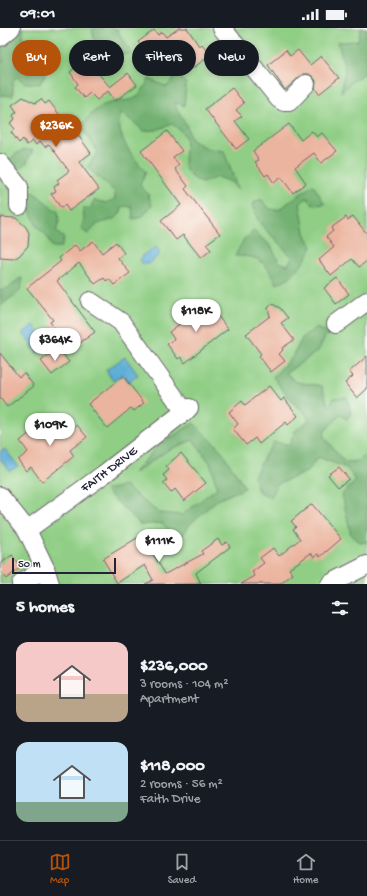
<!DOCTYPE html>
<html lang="en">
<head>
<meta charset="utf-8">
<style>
	body { margin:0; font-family:"Gochi Hand",sans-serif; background:#242831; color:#f1f3f6; height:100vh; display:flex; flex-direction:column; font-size:15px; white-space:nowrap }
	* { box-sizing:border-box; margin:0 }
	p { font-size:13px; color:#9ea1a6 }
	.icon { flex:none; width:22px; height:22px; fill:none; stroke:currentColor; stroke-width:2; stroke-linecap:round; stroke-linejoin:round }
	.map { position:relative; height:556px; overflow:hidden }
	.sheet { display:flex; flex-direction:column; background:#171b24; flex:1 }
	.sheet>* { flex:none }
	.guide { position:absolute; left:12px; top:12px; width:343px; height:36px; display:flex; gap:8px }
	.scale { position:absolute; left:12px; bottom:10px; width:104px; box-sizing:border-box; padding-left:4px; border:2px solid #22223b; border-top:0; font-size:11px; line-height:14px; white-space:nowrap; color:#22223b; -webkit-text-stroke:3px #fdfcf7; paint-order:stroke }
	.price { position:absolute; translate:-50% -34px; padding:0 9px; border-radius:14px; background:#fff; color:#222; font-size:13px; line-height:26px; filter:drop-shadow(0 1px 2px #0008) }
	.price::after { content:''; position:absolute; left:50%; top:24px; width:12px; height:9px; margin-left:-6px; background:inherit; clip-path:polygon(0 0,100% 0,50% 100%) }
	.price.current { background:#b45309; color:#fff }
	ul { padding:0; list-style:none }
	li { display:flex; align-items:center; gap:12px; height:100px; padding:0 16px }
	li span { display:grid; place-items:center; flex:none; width:112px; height:80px; border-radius:12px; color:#555 }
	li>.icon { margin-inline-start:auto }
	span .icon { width:48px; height:48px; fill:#fffc; stroke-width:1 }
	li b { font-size:17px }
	h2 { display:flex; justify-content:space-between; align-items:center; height:48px; padding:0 16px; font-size:17px }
	.pill { padding:0 14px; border-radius:18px; background:#171b24; box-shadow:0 2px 6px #0003; font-size:14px; line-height:36px }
	.pill.current { background:#b45309; color:#fff }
	.status { display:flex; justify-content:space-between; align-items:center; height:28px; padding:0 20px; background:#171b24; direction:ltr }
	.status svg { height:11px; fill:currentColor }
	.menu { display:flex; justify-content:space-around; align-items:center; height:56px; border-top:1px solid #363941; background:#171b24; font-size:11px; color:#9ea1a6 }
	.menu a { display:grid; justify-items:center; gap:2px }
	.menu .current { color:#b45309 }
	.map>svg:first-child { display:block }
</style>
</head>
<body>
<div class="status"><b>09:01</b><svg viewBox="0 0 49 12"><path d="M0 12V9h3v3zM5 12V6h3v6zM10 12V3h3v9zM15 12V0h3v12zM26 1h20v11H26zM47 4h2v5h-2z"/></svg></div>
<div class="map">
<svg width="367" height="556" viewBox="0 0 367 556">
	<rect width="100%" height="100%" fill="#fdfcf7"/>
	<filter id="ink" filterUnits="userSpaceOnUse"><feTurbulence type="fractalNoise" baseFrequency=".025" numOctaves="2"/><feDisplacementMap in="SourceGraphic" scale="8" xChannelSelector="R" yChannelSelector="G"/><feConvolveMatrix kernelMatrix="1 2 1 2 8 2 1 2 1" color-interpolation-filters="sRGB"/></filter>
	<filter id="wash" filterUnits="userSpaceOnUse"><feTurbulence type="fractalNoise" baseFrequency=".012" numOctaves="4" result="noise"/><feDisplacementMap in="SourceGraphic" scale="16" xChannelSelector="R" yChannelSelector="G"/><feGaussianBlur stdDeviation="0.9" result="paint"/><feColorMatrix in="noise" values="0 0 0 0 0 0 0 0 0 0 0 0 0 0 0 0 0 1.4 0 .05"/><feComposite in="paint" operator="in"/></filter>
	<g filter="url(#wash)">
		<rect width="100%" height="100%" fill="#f0e0c1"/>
		<rect fill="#8fce84" stroke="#587860" x="0" y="0" width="367" height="556"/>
		<g fill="#73b172" stroke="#4a6a56">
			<polygon points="0,0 23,0 23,11 31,21 30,39 46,46 40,56 25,55 17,49 13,53 13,68 0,67 0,32 3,34"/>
			<polygon points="92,0 116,0 132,26 109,27 94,11"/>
			<polygon points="361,0 367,0 367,44 354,52 341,64 345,41 338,14 358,13"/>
			<path d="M177,46L186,56L184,78L175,74L177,82L186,96L191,112L206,120L224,123L238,162L231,154L217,149L202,155C198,153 192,150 189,146C178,134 190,120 184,107C182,103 176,99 172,96L156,102L143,103L135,95L121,85C114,107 132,128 146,144L140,157L148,166L152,177L142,189L133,191L132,179L123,178C118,193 113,191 101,195C96,196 92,202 88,206L81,201L84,191L83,181H90L94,172L106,175L115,171V164L87,139L98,124L81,98C88,90 96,79 107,76C132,69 135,79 149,51L167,59Z"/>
			<path d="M23,122H33L26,136L18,142V149L12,156C31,162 40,167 53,182L58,183L59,193L56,204L64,210L61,219H52L46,207L37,199L25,171L9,161L1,150C5,136 9,129 23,122Z"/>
			<path d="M313,157L325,176L314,177L307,170L300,175L305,205L312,219C301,239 298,246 277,256C264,233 262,228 235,228L244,211L254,203L271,218L279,234L288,237L292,229L258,193L252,176L261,171L270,181L278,182Z"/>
			<polygon points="20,250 23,251 20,263 0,278 0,262 10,259"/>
			<polygon points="316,300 327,305 318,323 286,345 296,354 322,358 329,379 334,370 347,369 351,385 347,391 340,387 325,403 324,409 345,435 357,433 367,427 367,514 361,515 351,507 342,466 356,453 347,440 318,429 307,444 277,456 271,470 258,463 254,449 265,427 274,414 289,417 295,403 309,392 304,383 293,375 273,349 293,328 302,310"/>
			<polygon points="194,395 220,421 245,460 217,472 190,496 179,513 162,495 141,497 105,462 125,458 159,485 182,487 217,460 210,435 193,412 168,422 133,446 157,418"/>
		</g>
		<g fill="#5badd6" stroke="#3e6888">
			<polygon points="156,219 159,222 159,227 149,236 143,236 140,232 144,226"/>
			<polygon points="34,297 48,317 37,325 23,305"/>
			<polygon points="125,329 138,347 129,354 123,346 113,353 106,342"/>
			<polygon points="5,421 18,438 10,443 0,430 0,424"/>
		</g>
		<g id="blocks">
			<g fill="#ebb49e">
				<polygon points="179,0 187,0 199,18 202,16 211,27 190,42 182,32 163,47 138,14 154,2 158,7 162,4 166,9"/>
				<polygon points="286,22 290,28 298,22 310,37 321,28 339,50 319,66 315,60 316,53 313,49 309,46 303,46 285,62 268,37"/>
				<polygon points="82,34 87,40 91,37 110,59 128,45 137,57 115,73 108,63 97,72 90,65 84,70 75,59 78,56 70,44"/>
				<polygon points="232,60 244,75 236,82 242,88 235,93 249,111 236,121 205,81"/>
				<polygon points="23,69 35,75 41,71 45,76 49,73 62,90 64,88 91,125 79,134 99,161 69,183 65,177 61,180 51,166 56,163 54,159 59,155 57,152 69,143 49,116 45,119 40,113 36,117 33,113 27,117 23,111 19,115 11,104 15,101 10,95 15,91 13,87 17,84 12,77"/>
				<polygon points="289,96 301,112 312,103 317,109 322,105 337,123 321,135 314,125 295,139 306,155 293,165 281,149 274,155 268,146 265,148 255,134 259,132 253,123"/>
				<polygon points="167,103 182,123 173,129 179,137 175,141 188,158 185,161 220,206 206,216 211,222 201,230 183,207 176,212 161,193 181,177 141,123"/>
				<polygon points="353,188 367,206 367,233 359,239 352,231 331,248 319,232 334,219 326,209 333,203 331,200 346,189 348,192"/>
				<polygon points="0,189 16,190 26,199 29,205 28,218 19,228 13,231 0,230"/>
				<polygon points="93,213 102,225 116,214 124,225 118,230 130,245 114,257 109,251 106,253 104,250 95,256 79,235 57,253 95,304 70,322 50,294 53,292 27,260 61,233 59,230 75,217 80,223"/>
				<polygon points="337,250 349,266 336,276 324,260"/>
				<polygon points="206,273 228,301 185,335 181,329 178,331 167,316 174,311 169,304 198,282 197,280"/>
				<polygon points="272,276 280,280 288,290 281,295 294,312 282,320 283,322 279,326 285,333 271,344 259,328 261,326 246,306 270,288 268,280"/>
				<polygon points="58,320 69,334 52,347 41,333"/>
				<polygon points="0,325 19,349 24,345 34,358 7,379 0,370"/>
				<polygon points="367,328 367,361 357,370 345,355 353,348 349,344"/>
				<polygon points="123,348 144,375 134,383 131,380 107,400 88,376"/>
				<polygon points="269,358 281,373 284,370 298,388 288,397 286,394 259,416 255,410 246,417 233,401 238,396 229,384 242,373 245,377"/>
				<polygon points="55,385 69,403 77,397 87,409 70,422 74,428 42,454 31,439 26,443 18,432 28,424 20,413"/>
				<polygon points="181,425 206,455 184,473 175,461 171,465 163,455 167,452 163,447 169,442 166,438"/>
				<polygon points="339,439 349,451 338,459 328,447"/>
				<polygon points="312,476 341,511 320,529 318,526 314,529 311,525 289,541 293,546 280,556 241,556 255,548 252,544 264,535 260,530 273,520 279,528 300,511 293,501 296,499 291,493"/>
				<polygon points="142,507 165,546 203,526 201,523 218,511 222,517 227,514 230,519 196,545 201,556 145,556 153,552 145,537 117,555 103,531"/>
				<polygon points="12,527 21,539 6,551 0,543 0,536"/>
			</g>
		</g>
	</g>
	<g filter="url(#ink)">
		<use href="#blocks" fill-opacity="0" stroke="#6a646a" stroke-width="1"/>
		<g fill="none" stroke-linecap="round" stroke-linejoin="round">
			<defs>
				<g id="minor">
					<polyline points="222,0 279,71 284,74 289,74 306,56"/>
					<polyline points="0,9 11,0"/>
					<polyline points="0,135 19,159 19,178"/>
					<polyline points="90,273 121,294 185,384"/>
					<polyline points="336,296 367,273"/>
					<polyline points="0,468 27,502 45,540 50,556"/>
					<path id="s1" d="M27,502L104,446L189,380"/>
					<polyline points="21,556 45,540"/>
					<polyline points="330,556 367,537"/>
				</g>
			</defs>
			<use href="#minor" stroke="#6a646a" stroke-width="20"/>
			<use href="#minor" stroke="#fff" stroke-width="18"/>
		</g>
	</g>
	<g text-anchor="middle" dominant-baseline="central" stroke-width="3" stroke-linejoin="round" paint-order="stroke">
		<g font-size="13" fill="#22223b" stroke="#fdfcf7">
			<text stroke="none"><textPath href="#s1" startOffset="102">FAITH DRIVE</textPath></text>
		</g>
	</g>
</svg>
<div class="scale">50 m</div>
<b class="price current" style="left:56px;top:120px">$236K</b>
<b class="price" style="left:196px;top:305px">$118K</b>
<b class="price" style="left:55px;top:334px">$364K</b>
<b class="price" style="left:50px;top:419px">$109K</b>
<b class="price" style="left:159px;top:535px">$111K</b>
<div class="guide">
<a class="pill current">Buy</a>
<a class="pill">Rent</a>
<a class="pill">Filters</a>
<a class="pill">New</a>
</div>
</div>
<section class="sheet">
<h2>5 homes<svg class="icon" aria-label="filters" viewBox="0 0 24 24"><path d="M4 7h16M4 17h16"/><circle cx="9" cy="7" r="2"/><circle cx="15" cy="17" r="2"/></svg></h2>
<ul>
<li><span style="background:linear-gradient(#f6c9c9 65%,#b9a48a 0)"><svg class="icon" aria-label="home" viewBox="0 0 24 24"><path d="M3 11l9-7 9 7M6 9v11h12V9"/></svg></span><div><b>$236,000</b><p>3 rooms · 104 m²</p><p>Apartment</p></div></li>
<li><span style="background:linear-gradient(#bfe0f5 75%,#7fa58c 0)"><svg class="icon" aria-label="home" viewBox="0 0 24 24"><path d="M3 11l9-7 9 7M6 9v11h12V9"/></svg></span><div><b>$118,000</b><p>2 rooms · 56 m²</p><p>Faith Drive</p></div></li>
</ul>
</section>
<nav class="menu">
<a class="current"><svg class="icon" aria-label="map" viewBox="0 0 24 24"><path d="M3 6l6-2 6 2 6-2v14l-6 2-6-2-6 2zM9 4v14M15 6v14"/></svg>Map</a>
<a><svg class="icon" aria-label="saved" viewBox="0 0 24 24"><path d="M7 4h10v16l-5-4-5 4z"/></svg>Saved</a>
<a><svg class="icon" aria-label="home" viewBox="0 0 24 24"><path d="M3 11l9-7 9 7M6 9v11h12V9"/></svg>Home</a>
</nav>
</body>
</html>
